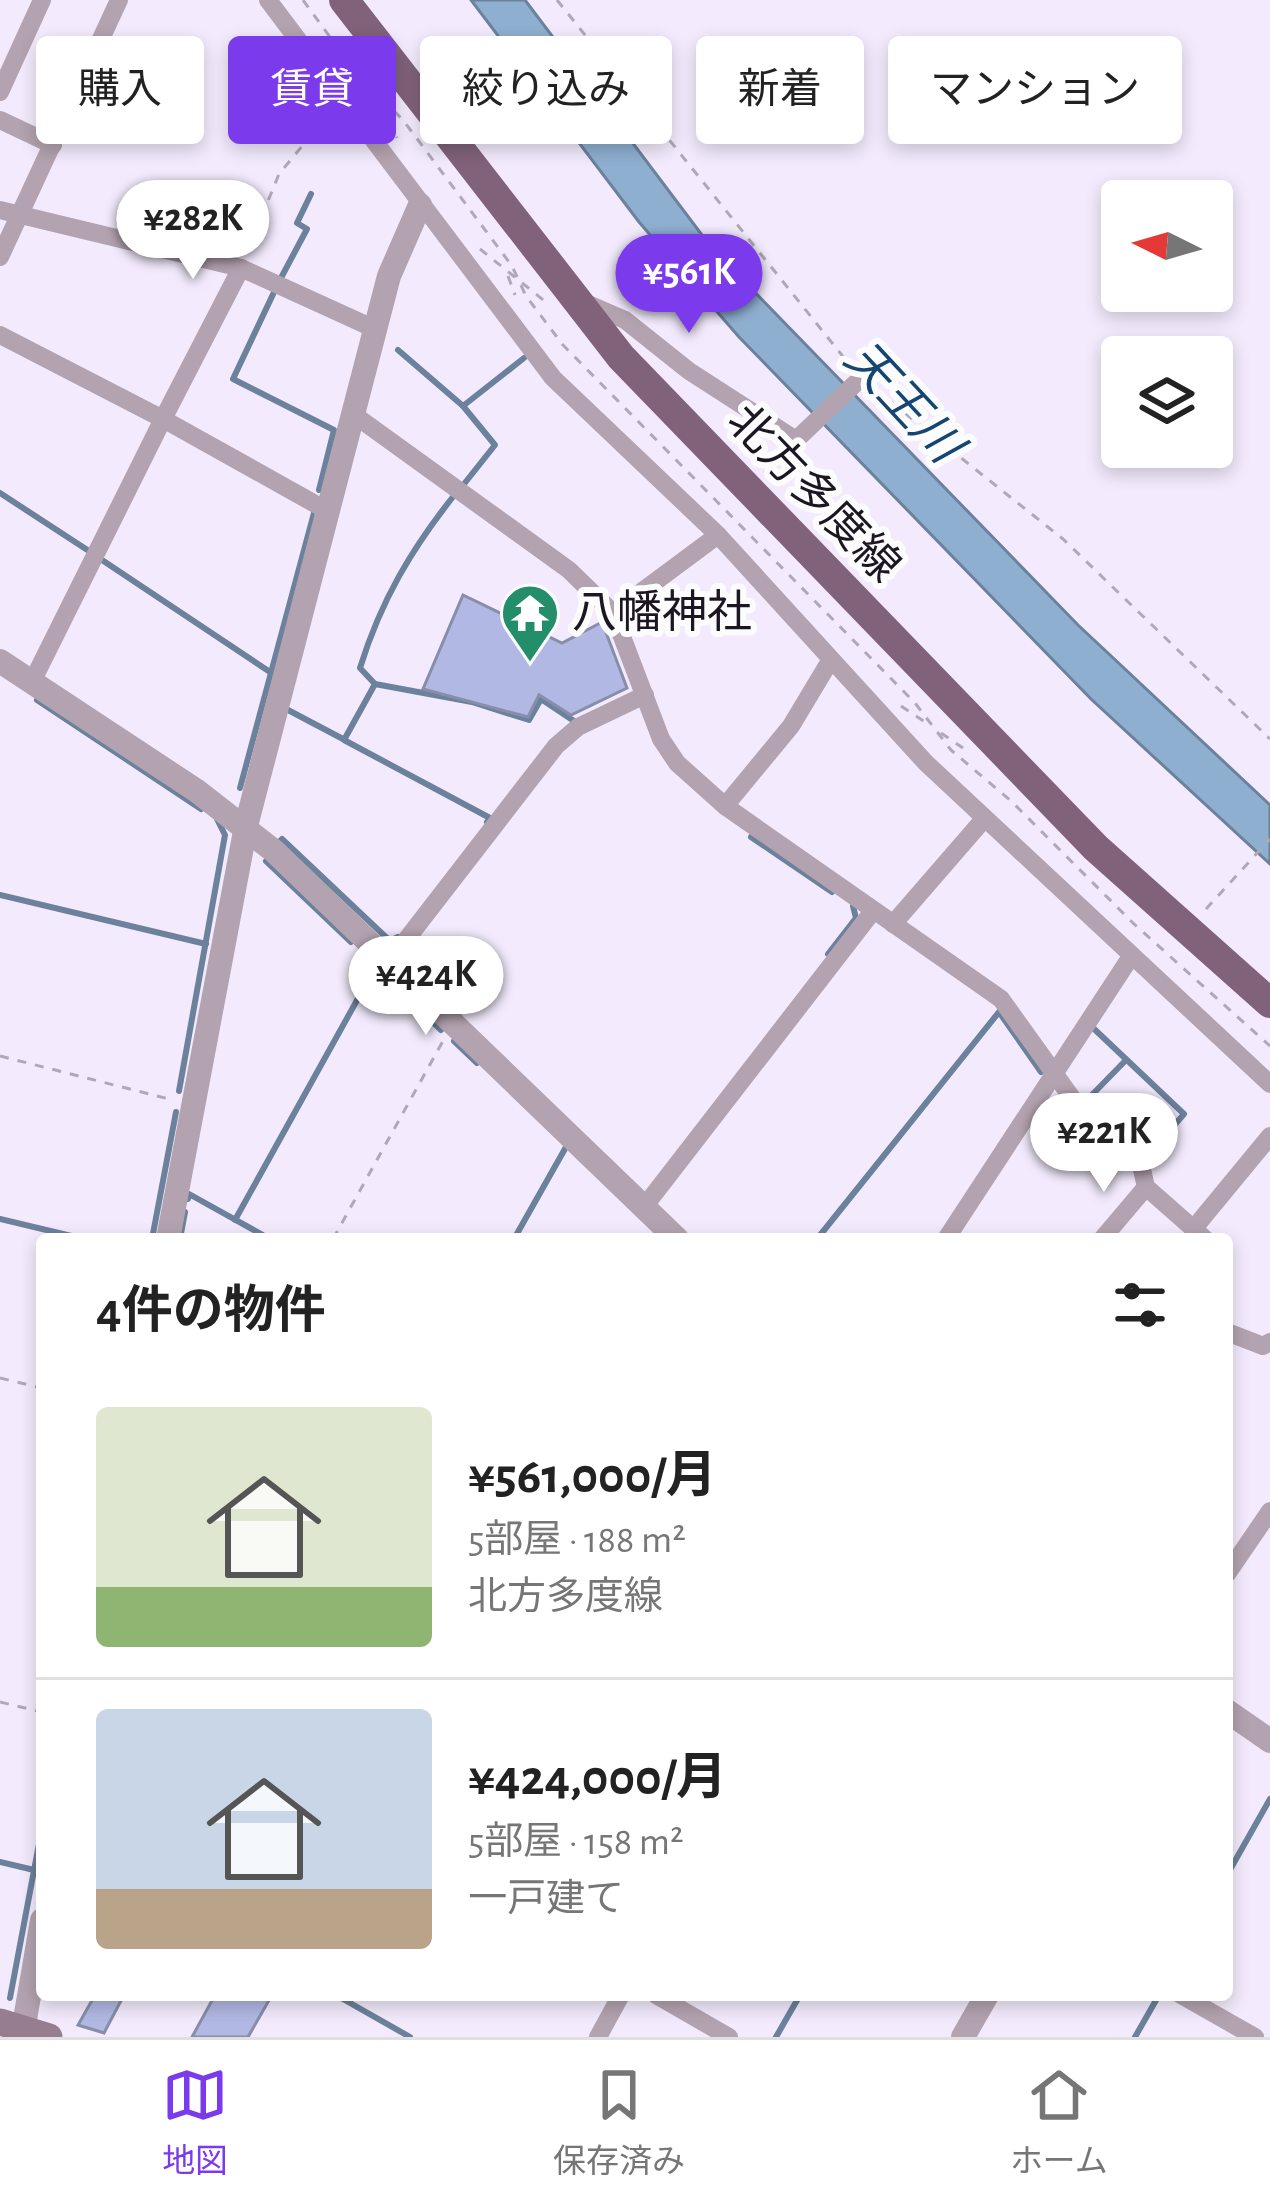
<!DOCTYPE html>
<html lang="ja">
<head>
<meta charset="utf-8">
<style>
	body { margin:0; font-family:"Alegreya Sans","Noto Sans JP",sans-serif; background:#f2f2f2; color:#222; height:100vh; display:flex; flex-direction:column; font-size:45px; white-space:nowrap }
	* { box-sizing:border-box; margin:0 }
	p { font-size:39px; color:#767676 }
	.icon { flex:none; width:66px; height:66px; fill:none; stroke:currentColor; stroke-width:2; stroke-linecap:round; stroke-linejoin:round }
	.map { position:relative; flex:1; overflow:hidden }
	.details { position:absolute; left:36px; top:1233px; width:1197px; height:768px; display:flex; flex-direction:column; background:#fff; border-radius:12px; box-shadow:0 6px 18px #0003 }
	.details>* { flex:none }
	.top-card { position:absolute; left:36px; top:36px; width:1200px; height:108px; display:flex; gap:24px }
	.needle { width:78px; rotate:275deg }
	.buttons { position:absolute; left:1101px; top:180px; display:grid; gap:24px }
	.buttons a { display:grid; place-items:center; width:132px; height:132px; border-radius:12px; background:#fff; box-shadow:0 6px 18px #0003; font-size:60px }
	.price { position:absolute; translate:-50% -102px; padding:0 27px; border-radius:42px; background:#fff; color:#222; font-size:39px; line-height:78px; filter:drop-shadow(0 3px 6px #0008) }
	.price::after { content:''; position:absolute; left:50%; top:72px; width:36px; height:27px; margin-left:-18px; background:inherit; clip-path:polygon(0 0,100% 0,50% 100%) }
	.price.selected { background:#7c3aed; color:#fff }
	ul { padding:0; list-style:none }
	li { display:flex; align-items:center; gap:36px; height:300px; padding:0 60px }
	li+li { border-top:3px solid #e0e0e0 }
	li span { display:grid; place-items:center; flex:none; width:336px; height:240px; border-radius:12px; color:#555 }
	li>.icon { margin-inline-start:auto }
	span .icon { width:144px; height:144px; fill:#fffc; stroke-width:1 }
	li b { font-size:51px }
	h2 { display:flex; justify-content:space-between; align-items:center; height:144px; padding:0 60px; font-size:51px }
	.chip { padding:0 42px; border-radius:12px; background:#fff; box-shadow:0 6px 18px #0003; font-size:42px; line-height:108px }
	.chip.selected { background:#7c3aed; color:#fff }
	.dock { display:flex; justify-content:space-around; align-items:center; height:168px; border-top:3px solid #e0e0e0; background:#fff; font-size:33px; color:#767676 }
	.dock a { display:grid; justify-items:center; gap:6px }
	.dock .selected { color:#7c3aed }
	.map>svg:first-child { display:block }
</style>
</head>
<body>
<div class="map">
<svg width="1270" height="2037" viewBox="0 0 1270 2037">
	<rect width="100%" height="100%" fill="#f3ebfd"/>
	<polygon fill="#8fafd1" stroke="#6c819c" stroke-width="3" points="471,0 525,0 711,247 1078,625 1270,805 1270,864 1091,699 739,337 639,222"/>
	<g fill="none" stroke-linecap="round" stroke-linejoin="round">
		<g stroke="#6c819c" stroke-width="6">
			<polyline points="282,276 307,229 297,223 311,194"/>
			<polyline points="276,288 233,379 334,430 319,490"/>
			<polyline points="398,350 463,406 495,445 464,484"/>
			<polyline points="463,406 524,358"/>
			<polyline points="0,493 92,553"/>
			<path d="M456,493C412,548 381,600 360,668L375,684L344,740L490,818L487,822"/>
			<polyline points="102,560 270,672"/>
			<polyline points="375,684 472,702 529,720 541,699 574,721"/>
			<polyline points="37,700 201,809"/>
			<polyline points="288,710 343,739"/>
			<polyline points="240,788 314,513"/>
			<polyline points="751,837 832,892"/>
			<polyline points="279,842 282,839 390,941 398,937"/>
			<polyline points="266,861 351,942"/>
			<polyline points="0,895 206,944"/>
			<polyline points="828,954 856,918 853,906"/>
			<polyline points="386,976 441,1030"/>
			<polyline points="1091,1026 1184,1114 1145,1159"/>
			<polyline points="454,1041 477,1063"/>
			<polyline points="179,1091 225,835 217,819"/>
			<polyline points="1085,1102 1126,1060"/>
			<polyline points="188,1199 189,1194 270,1239"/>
			<polyline points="0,1219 84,1239"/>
			<polyline points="235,1220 376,966"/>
			<polyline points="152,1239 176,1112"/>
			<polyline points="180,1239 185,1212"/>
			<polyline points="514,1239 566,1147"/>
			<polyline points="817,1239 999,1012 1041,1072"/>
			<polyline points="0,1862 34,1870"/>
			<polyline points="1227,1875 1270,1799"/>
			<polyline points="336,1995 410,2037"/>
			<polyline points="10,1998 42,1828"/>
			<polyline points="776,2037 800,1995"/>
			<polyline points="1135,2037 1159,1995"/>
		</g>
	</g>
	<g fill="#b1b8e3" stroke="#888da9" stroke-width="3">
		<polygon points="463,595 562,643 602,622 627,688 571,715 539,695 528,717 423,689"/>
		<polygon points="95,1995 124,1995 104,2033 78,2025"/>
		<polygon points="215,1995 272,1995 248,2037 192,2037"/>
	</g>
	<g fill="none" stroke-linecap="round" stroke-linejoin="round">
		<g stroke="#afa8b8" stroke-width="3" stroke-dasharray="9 9" stroke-linecap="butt">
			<polyline points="303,0 357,74 403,120 512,266 526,296 563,345 915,703 951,750 1011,801 1134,924 1270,1046"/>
			<polyline points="557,0 849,364"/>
			<polyline points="378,86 397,138"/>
			<polyline points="480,249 547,303"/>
			<polyline points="248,250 279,174 328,115"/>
			<polyline points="508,276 515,295"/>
			<polyline points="877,391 1063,539 1270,739"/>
			<polyline points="764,473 782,454"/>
			<polyline points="901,706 928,724"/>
			<polyline points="941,733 963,748"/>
			<polyline points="1206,909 1270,839"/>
			<polyline points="0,1056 173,1100"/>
			<polyline points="333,1239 443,1041"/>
			<polyline points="0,1378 42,1388"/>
			<polyline points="0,1702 42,1712"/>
		</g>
		<g stroke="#b3a2af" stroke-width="18">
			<polyline points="268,0 553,378 718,535 926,763 1270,1084"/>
			<polyline points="0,92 42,0"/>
			<polyline points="0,120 53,145"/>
			<polyline points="0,210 241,268 375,329"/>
			<polyline points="0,257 119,0"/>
			<polyline points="579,300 625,320 689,371 796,440 861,378"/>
			<polyline points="0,335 163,419 241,268"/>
			<polyline points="353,414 569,570 613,613 661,739 677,763 725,806 1001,999 1082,1112 1140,1161 1146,1187 1205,1239"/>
			<polyline points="613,613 718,535"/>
			<polyline points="32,682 163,419 326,510"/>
			<polyline points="725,806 791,726 830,661"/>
			<polyline points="893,924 984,819"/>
			<polyline points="389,962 556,746 578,727 645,695"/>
			<polyline points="644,1207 873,911"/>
			<polyline points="1195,1227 1270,1136"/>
			<polyline points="946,1239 1130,958"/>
			<polyline points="1102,1239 1146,1187"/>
			<polyline points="1227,1332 1263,1346 1270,1342"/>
			<polyline points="1227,1574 1270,1511"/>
			<polyline points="656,1995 729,2037"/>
			<polyline points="1181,1995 1255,2037"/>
			<polyline points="598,2037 621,1995"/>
		</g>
		<g stroke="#b3a2af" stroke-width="24">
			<polyline points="0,661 197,791 274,851 677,1239"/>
			<polyline points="168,1239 246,826 389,276 420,205"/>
			<polyline points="1227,1711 1270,1741"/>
			<polyline points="22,2037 42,1920"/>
			<polyline points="963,2037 987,1995"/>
		</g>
		<polyline stroke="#967d90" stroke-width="27" points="0,2022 49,2037"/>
		<polyline stroke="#80627a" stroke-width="30" points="344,0 621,357 1096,848 1270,1003"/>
	</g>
	<defs>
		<symbol id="temple-pin" viewBox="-11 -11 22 30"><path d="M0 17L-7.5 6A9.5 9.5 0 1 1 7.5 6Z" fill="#248e6b" stroke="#fcfcfc"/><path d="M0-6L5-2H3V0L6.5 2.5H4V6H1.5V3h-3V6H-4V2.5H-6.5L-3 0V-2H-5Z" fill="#fff"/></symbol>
	</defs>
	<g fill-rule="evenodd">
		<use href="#temple-pin" x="497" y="580" width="66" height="90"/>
	</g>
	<g text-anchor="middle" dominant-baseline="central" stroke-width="12" stroke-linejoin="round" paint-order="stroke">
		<g font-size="45" fill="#1b1621" stroke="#fcfcfc">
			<text transform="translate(813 494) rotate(46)">北方多度線</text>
		</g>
		<g font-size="45" fill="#1b1621" stroke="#fcfcfc" text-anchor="start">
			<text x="572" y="613">八幡神社</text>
		</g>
		<g font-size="48" font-style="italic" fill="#154571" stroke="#fcfcfc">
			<text transform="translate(902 403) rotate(47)">天王川</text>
		</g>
	</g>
</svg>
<div class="buttons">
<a><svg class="needle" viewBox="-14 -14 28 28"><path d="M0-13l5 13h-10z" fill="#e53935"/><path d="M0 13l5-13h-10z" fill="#767676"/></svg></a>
<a><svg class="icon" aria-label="layers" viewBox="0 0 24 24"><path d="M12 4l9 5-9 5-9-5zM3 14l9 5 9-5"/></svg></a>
</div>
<b class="price" style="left:193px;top:282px">¥282K</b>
<b class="price selected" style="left:689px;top:336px">¥561K</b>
<b class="price" style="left:426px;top:1038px">¥424K</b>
<b class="price" style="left:1104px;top:1195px">¥221K</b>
<div class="top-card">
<a class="chip">購入</a>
<a class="chip selected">賃貸</a>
<a class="chip">絞り込み</a>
<a class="chip">新着</a>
<a class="chip">マンション</a>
</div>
<section class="details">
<h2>4件の物件<svg class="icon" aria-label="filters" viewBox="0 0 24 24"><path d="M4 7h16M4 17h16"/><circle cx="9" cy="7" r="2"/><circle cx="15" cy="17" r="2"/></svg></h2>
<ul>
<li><span style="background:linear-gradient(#dfe7d0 75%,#8fb573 0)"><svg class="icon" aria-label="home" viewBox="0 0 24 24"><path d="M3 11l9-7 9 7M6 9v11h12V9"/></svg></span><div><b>¥561,000/月</b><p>5部屋 · 188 m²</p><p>北方多度線</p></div></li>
<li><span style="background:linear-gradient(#c9d6e8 75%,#b9a48a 0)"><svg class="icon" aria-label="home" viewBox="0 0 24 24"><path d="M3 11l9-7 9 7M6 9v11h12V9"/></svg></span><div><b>¥424,000/月</b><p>5部屋 · 158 m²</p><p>一戸建て</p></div></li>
</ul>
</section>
</div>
<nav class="dock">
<a class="selected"><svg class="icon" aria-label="map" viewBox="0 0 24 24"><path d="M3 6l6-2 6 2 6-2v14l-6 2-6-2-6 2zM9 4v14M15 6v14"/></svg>地図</a>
<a><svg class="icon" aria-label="saved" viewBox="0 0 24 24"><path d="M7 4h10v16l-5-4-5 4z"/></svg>保存済み</a>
<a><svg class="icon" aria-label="home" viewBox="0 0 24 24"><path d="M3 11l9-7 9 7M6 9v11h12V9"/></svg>ホーム</a>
</nav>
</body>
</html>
